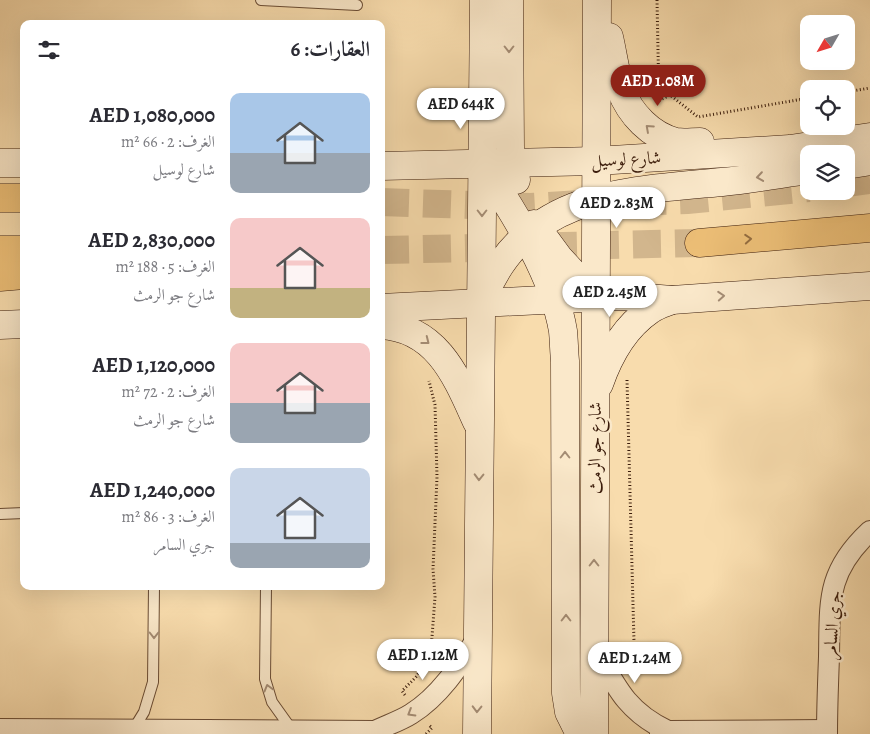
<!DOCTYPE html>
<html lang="ar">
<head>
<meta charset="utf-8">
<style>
	body { margin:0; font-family:Alegreya,Amiri,serif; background:#f7f7f7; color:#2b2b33; direction:rtl; height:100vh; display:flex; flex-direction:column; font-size:19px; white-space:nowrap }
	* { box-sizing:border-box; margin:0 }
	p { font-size:16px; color:#7c7c81 }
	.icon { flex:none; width:28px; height:28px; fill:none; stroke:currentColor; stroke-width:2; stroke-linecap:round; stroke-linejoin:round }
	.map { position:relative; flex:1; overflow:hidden; direction:ltr }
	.drawer { position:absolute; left:20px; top:20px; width:365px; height:570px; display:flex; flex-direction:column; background:#fff; border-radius:10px; box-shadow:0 5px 20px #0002; direction:rtl }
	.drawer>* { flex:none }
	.needle { width:32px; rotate:231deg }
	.buttons { position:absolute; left:800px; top:15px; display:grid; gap:10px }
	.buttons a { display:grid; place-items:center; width:55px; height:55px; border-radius:10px; background:#fff; box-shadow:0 5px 20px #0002; font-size:25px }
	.price { position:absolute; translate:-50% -42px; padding:0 11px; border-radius:18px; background:#fff; color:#222; font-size:16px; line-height:32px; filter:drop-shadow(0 1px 2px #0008) }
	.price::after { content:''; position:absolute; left:50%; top:30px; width:15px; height:11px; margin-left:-8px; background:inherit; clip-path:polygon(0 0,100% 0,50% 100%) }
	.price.selected { background:#8f2418; color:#fff }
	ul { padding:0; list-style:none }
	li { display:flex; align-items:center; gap:15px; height:125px; padding:0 15px }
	li span { display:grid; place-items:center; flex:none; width:140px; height:100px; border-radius:10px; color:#555 }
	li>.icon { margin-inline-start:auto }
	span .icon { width:60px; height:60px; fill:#fffc; stroke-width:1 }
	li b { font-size:21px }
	h2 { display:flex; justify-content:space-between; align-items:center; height:60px; padding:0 15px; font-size:21px }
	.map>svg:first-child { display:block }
</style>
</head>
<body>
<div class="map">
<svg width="870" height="734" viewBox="0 0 870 734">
	<rect width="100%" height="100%" fill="#f8dcad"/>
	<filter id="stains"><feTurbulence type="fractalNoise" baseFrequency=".004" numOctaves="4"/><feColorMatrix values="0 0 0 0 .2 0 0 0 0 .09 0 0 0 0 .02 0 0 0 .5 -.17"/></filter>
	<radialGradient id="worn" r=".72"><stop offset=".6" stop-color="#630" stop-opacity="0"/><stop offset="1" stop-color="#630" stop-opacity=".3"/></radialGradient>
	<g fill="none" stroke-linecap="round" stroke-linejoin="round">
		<g stroke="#d2b68d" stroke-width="28" stroke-dasharray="28 14" stroke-linecap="butt">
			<polyline points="846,183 870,180"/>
			<polyline points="381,202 530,207 580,204"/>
			<polyline points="638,202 687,200 809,188"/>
			<polyline points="381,250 699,243"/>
		</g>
		<defs>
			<g id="lane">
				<polyline points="261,0 357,5"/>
				<polyline points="0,514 24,513"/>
				<polyline points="266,586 265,679 272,702 292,730"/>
				<polyline points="133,730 144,712 153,682 154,586"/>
			</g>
			<g id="street">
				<path d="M595,649C616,687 627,712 668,731"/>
				<polyline points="0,729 375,731 383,734"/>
				<path d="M375,731C387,725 400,721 411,714C440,696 459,666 477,638"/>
				<polyline points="660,734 668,731 827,730"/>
				<path d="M827,734C827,708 828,683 829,657C830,601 826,572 870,531"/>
			</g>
			<g id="secondary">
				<polyline points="509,0 510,147 511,164 516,180"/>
				<path d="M609,37C613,54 615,73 621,90C630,114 651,136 676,142C684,143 692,142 700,142"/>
				<polyline points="0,163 24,163"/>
				<path d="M482,165C513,210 554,276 563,331C564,341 564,351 565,361L566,693L569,712L580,734"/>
				<polyline points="846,165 870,161"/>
				<polyline points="381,166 596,161 790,149 870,137"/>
				<polyline points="534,224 559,258 595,297"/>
				<path d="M483,298C525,193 625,191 722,182C751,179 780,174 809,170"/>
				<polyline points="381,308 622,296 672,300 870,286"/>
				<polyline points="0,325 24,324"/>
				<path d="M381,325C438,328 457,378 477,422"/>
				<path d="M599,384C609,355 625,327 650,310C657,305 665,303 672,300"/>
				<polyline points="477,734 484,0"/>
				<polyline points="594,734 597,0"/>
			</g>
			<g id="highway">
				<polyline points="0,198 24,198"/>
				<polyline points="699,243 870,228"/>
				<polyline points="0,250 24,250"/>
				<polyline points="0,277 24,275"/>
			</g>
		</defs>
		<use href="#lane" stroke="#6a4c34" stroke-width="12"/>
		<use href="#street" stroke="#6a4c34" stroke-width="22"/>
		<use href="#secondary" stroke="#3b1c0b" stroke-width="29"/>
		<use href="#highway" stroke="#3b1c0b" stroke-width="29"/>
		<g stroke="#3b1c0b" stroke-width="3" stroke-dasharray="1 2.5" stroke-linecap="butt">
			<polyline points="657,0 659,100"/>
			<polyline points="846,92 870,88"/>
			<polyline points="656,102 670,95 698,117 809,98"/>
			<polyline points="627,380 635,679"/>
			<polyline points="405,695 402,691 417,676 431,650 435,597 433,569 437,477 435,405 429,381"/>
			<polyline points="426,734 432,728 429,725"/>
		</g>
		<use href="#lane" stroke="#fae8ca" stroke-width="10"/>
		<use href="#street" stroke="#fae8ca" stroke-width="20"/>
		<use href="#secondary" stroke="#fae8ca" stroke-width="28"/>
		<use href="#highway" stroke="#ecbe76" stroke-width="28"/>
	</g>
	<defs><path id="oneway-chevron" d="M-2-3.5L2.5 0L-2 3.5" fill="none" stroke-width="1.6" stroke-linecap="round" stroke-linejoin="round" transform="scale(1.25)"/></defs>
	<g stroke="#a48c74">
		<use href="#oneway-chevron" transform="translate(509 49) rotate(90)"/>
		<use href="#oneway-chevron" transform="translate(649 128) rotate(-138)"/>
		<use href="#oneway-chevron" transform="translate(760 177) rotate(172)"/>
		<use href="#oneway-chevron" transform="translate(482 213) rotate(90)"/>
		<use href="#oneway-chevron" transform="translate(721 296) rotate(-4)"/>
		<use href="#oneway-chevron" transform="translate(426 341) rotate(38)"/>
		<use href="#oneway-chevron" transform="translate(565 455) rotate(-90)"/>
		<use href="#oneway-chevron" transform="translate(479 477) rotate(91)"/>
		<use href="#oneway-chevron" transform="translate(594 563) rotate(-90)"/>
		<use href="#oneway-chevron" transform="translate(566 618) rotate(-90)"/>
		<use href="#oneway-chevron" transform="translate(154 635) rotate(90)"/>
		<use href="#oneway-chevron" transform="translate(268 688) rotate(-105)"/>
		<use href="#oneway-chevron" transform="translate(477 709) rotate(91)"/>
		<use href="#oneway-chevron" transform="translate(411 713) rotate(149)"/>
	</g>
	<use stroke="#946d40" href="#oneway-chevron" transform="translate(748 239) rotate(-4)"/>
	<g text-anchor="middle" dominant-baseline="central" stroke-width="5" stroke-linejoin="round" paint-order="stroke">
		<g font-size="18" fill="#3b1c0b" stroke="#fae8ca">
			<text transform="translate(626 159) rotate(-3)">شارع لوسيل</text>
			<text transform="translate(595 448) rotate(-90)">شارع جو الرمث</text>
			<text transform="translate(832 625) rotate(-86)">جري السامر</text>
		</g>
	</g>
	<rect width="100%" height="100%" filter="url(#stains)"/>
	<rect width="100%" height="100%" fill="url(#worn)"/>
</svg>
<div class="buttons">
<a><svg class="needle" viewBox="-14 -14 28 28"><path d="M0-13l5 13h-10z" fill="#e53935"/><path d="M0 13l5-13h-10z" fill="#7c7c81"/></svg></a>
<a><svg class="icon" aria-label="locate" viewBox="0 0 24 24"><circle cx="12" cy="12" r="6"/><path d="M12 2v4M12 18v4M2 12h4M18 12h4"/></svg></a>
<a><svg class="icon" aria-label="layers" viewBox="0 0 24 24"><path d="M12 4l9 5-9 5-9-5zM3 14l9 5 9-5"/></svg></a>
</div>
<b class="price selected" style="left:658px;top:107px">AED 1.08M</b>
<b class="price" style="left:461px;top:130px">AED 644K</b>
<b class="price" style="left:617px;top:229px">AED 2.83M</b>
<b class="price" style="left:610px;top:318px">AED 2.45M</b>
<b class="price" style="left:423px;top:681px">AED 1.12M</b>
<b class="price" style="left:635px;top:684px">AED 1.24M</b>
<section class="drawer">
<h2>العقارات: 6<svg class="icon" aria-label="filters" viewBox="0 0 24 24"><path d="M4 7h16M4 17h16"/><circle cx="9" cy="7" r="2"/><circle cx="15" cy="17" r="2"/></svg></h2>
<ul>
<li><span style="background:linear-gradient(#a9c7e8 60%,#9aa5b1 0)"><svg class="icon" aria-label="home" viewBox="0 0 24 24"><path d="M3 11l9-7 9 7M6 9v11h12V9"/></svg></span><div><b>AED 1,080,000</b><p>الغرف: 2 · 66 m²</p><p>شارع لوسيل</p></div></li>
<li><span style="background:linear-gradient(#f6c9c9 70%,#c2b280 0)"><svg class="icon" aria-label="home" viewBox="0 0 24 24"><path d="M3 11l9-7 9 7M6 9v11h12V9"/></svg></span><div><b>AED 2,830,000</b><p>الغرف: 5 · 188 m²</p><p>شارع جو الرمث</p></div></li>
<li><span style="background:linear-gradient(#f6c9c9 60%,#9aa5b1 0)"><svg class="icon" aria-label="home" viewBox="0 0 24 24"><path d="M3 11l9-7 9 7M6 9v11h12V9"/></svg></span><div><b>AED 1,120,000</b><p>الغرف: 2 · 72 m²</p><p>شارع جو الرمث</p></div></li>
<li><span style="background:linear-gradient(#c9d6e8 75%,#9aa5b1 0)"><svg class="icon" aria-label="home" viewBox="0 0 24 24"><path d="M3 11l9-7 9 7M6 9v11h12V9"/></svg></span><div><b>AED 1,240,000</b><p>الغرف: 3 · 86 m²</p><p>جري السامر</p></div></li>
</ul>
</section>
</div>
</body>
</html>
